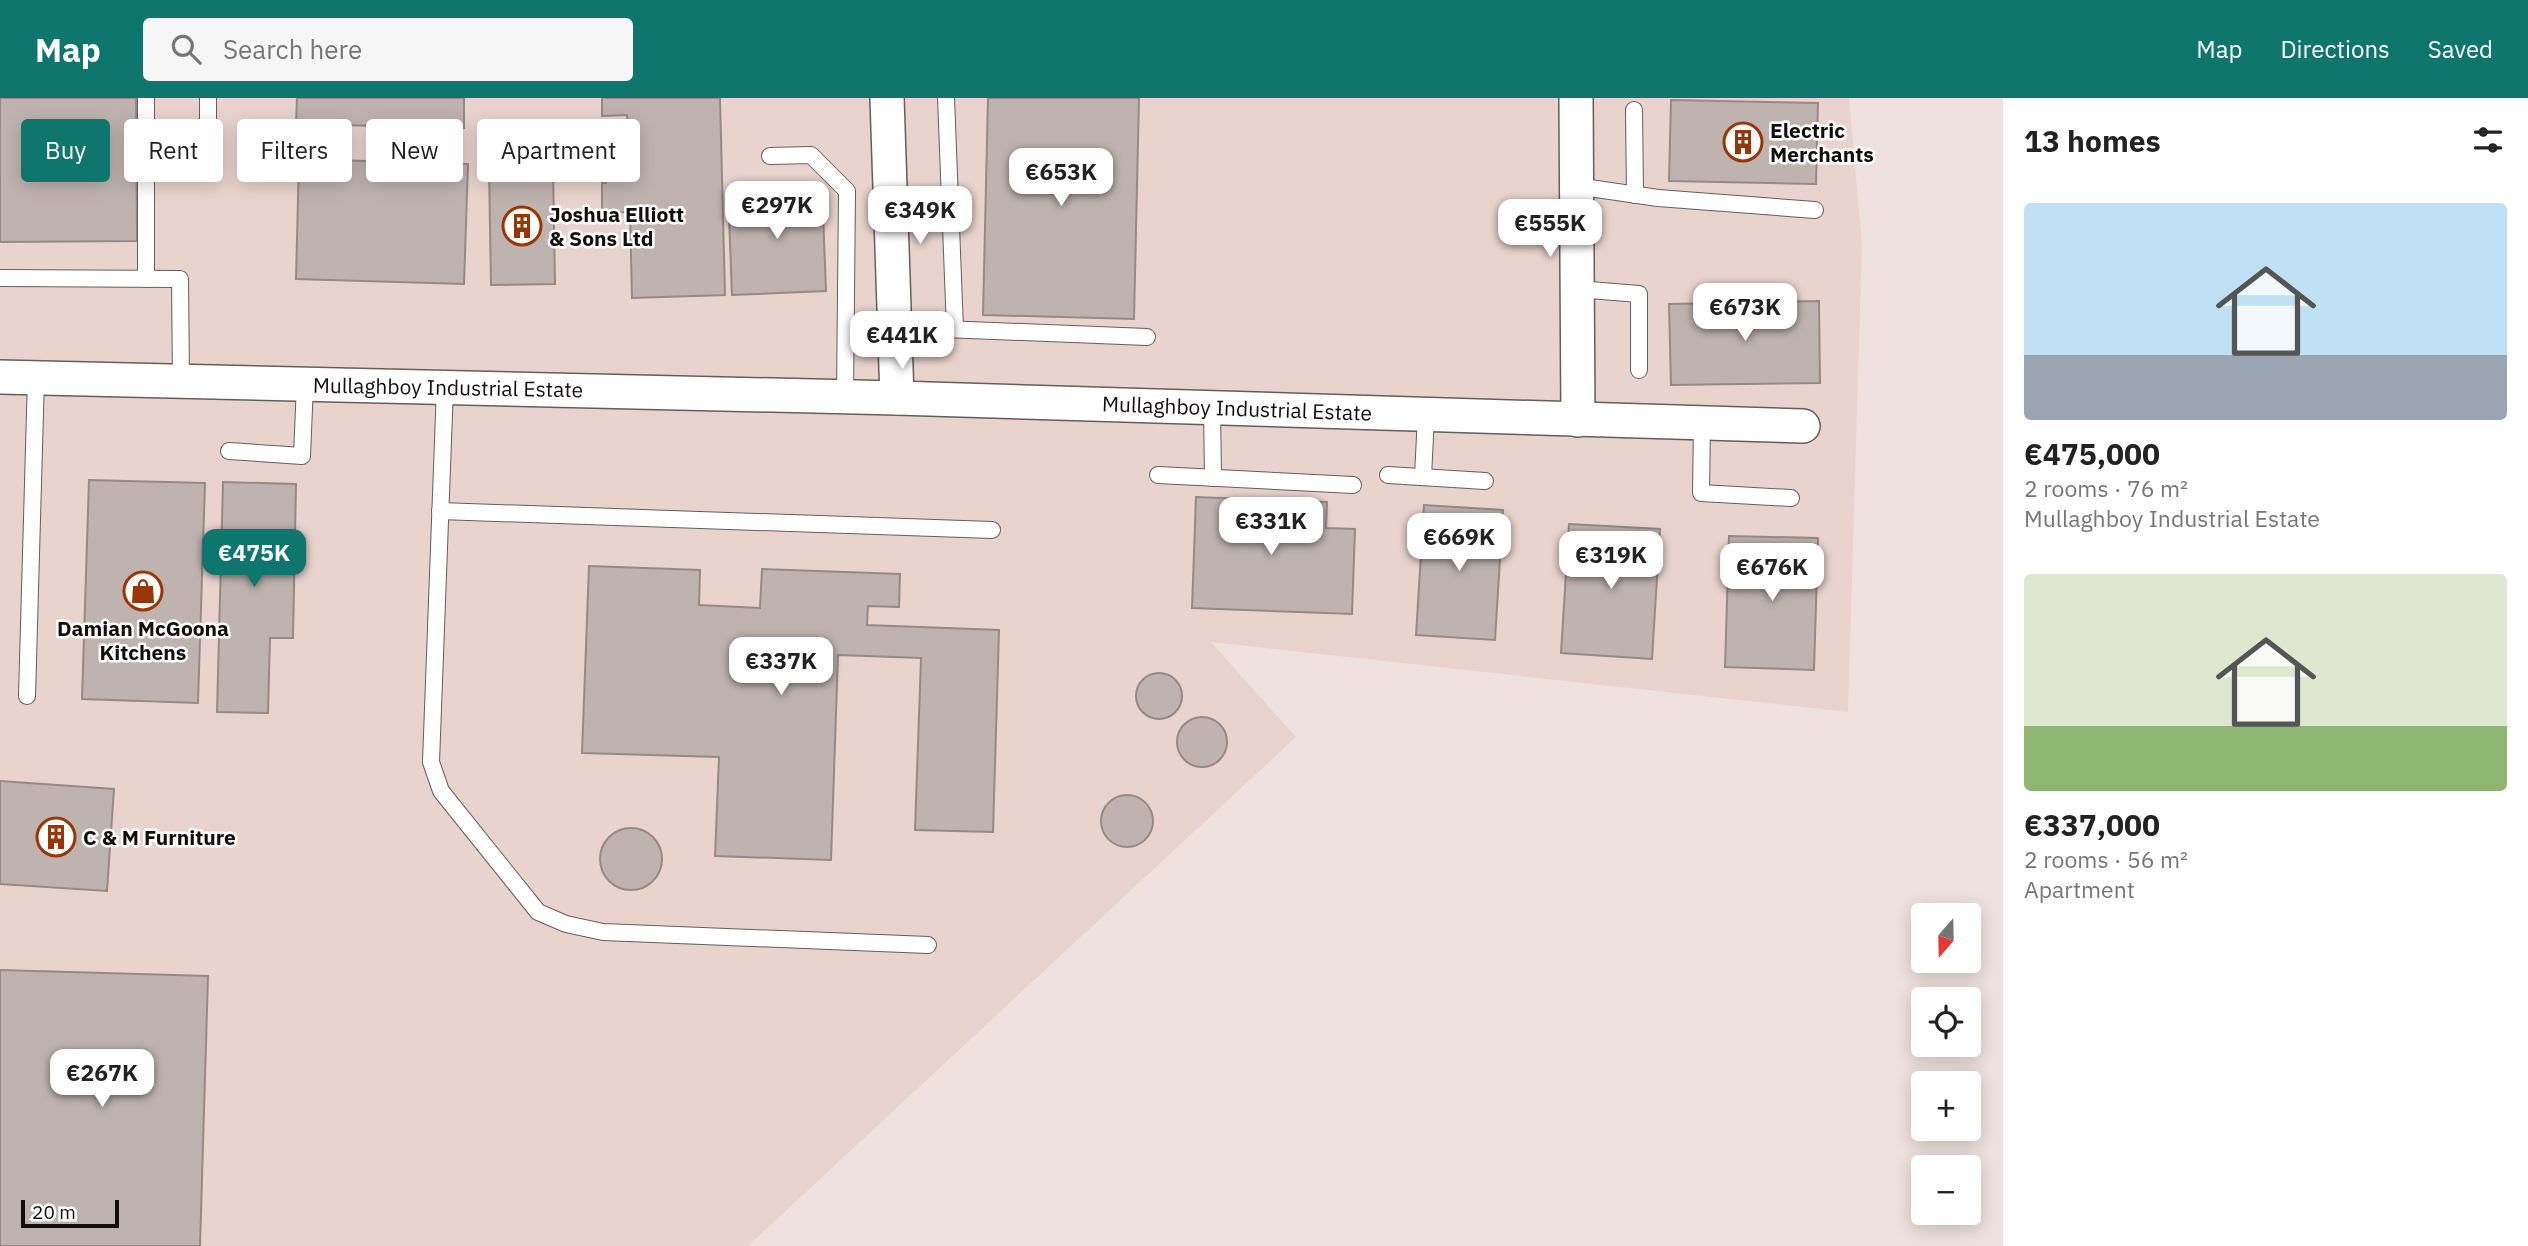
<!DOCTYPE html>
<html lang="en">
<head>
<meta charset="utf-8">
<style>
	body { margin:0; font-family:"IBM Plex Sans",sans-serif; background:#f6f6f6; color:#222; height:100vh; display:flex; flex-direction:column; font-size:26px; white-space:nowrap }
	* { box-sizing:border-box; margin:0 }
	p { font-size:23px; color:#767676 }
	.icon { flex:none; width:38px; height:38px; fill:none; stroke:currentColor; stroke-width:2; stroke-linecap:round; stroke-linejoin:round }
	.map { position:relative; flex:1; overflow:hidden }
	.sheet { display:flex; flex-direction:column; background:#fff; width:525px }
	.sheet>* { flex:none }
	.top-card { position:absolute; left:21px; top:21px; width:665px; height:63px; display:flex; gap:14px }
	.needle { width:46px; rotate:200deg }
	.controls { position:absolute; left:1911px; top:805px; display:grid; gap:14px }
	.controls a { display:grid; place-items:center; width:70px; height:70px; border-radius:7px; background:#fff; box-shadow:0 4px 18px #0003; font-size:35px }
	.scale { position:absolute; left:21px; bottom:18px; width:98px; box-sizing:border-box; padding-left:7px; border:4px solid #120e0d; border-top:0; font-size:19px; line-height:24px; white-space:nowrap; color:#120e0d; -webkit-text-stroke:5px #fff; paint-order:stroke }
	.price { position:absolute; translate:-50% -60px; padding:0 16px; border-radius:14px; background:#fff; color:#222; font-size:23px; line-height:46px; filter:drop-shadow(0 2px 4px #0008) }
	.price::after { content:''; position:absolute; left:50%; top:42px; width:21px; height:16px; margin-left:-10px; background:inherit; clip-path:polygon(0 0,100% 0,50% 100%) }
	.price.on { background:#0f766e; color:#fff }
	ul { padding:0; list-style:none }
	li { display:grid; align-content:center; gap:14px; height:371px; padding:0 21px }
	li span { display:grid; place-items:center; height:217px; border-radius:7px; color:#555 }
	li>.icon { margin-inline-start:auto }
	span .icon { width:126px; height:126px; fill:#fffc; stroke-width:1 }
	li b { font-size:30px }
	h2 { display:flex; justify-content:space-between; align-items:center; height:84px; padding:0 21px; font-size:30px }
	.pill { padding:0 24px; border-radius:7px; background:#fff; box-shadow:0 4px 18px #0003; font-size:24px; line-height:63px }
	.pill.on { background:#0f766e; color:#fff }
	header { display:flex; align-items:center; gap:42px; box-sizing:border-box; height:98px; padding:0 35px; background:#0f766e; color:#fff }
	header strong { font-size:33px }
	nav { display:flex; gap:38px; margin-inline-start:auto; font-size:24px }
	.search { width:490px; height:63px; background:#f6f6f6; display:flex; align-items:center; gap:18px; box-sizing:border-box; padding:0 24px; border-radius:7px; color:#767676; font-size:26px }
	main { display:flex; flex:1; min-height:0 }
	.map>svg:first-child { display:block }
</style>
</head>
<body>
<header>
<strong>Map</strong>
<div class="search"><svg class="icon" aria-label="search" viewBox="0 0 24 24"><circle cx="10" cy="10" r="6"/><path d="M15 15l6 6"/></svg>Search here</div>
<nav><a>Map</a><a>Directions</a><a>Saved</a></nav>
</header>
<main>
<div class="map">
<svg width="2003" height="1148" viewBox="0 0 2003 1148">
	<rect width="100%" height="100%" fill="#efe2de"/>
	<polygon fill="#e9d4cd" points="0,0 1849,0 1862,147 1848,614 1211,544 1296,639 748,1148 0,1148"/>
	<g fill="#bfb3af" stroke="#958a86" stroke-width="2">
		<polygon points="0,0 136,0 137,143 0,144"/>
		<polygon points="297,0 464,0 464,30 296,26"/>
		<polygon points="602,0 720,0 725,197 632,200 630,114 602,115 602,85 606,85 605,32 628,31 627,17 602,18"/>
		<polygon points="988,0 1139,0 1134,221 983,217"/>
		<polygon points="1671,2 1818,5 1816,86 1669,83"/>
		<polygon points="299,61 468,66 464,186 296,181"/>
		<polygon points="553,69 555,186 491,187 489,70"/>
		<polygon points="822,89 826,193 732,197 728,93"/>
		<polygon points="1819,203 1820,285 1671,287 1669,206"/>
		<polygon points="89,382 205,385 198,605 82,601"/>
		<polygon points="223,384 296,386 293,540 270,540 268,615 217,614"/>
		<polygon points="1196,399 1327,404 1326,430 1355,431 1352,516 1192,510"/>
		<polygon points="1424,407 1503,412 1495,542 1416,537"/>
		<polygon points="1569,426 1660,431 1652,561 1561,555"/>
		<polygon points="1729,438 1818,440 1814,572 1725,569"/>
		<polygon points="589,468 700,472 699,507 760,510 762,471 900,476 899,509 868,508 867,527 999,532 993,734 915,732 921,560 838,557 831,762 715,758 719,659 582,655"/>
		<circle cx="1159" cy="598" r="23"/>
		<circle cx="1202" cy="644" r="25"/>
		<polygon points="0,683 114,691 107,793 0,786"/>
		<circle cx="1127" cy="723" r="26"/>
		<circle cx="631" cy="761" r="31"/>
		<polygon points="0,872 208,878 200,1148 0,1148"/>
	</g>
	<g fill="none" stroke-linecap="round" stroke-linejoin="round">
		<defs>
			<g id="lane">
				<polyline points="946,0 955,231"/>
				<polyline points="1634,12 1635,97"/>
				<polyline points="208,20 208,0"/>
				<polyline points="770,58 811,57 847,93 845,299"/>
				<polyline points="1576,88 1658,100 1815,112"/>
				<polyline points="0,180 180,181 181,283"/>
				<polyline points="146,181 146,0"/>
				<polyline points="1577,191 1639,196 1639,272"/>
				<polyline points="896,235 944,231 1147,239"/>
				<polyline points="445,289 431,664 441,693 538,814 566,826 603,834 928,847"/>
				<polyline points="1212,310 1213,380"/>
				<polyline points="1702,325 1701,395 1791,400"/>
				<polyline points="229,353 302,358 305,286"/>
				<polyline points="1158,377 1353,387"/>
				<polyline points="1388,377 1485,383"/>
				<polyline points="1423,379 1426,317"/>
				<polyline points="440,413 992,432"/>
				<polyline points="27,598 36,279"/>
			</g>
			<g id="street">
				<polyline points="887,0 897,300"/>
				<polyline points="1576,0 1578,322"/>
				<polyline points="0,279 897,300 1803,328"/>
			</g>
		</defs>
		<use href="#lane" stroke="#675d59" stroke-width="18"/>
		<use href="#street" stroke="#675d59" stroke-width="36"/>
		<use href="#lane" stroke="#fff" stroke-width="16"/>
		<use href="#street" stroke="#fff" stroke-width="33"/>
	</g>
	<defs>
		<symbol id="building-ring" viewBox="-11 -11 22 22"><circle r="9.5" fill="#fff" stroke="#9a3605" stroke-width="1.5"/><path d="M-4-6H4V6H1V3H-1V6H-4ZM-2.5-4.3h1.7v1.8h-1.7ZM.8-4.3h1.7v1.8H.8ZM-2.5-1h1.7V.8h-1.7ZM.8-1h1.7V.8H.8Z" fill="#9a3605"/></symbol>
		<symbol id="shop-ring" viewBox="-11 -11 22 22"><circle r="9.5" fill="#fff" stroke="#9a3605" stroke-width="1.5"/><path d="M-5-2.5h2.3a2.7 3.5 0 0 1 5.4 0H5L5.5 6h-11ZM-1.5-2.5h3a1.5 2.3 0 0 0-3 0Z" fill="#9a3605"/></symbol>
	</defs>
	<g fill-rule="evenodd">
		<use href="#building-ring" x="1721" y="22" width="44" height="44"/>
		<use href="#building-ring" x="500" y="106" width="44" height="44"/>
		<use href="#shop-ring" x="121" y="471" width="44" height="44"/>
		<use href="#building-ring" x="34" y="717" width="44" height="44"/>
	</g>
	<g text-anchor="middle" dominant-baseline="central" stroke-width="5" stroke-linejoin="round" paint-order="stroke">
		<g font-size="21" font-weight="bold" fill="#120e0d" stroke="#fff" text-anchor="start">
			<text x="1770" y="32">Electric<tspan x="1770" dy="24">Merchants</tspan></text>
			<text x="549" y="116">Joshua Elliott<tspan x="549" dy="24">&amp; Sons Ltd</tspan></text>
			<text x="143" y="530" text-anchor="middle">Damian McGoona<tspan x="143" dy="24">Kitchens</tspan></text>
			<text x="83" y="739">C &amp; M Furniture</text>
		</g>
		<g font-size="21" fill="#120e0d" stroke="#fff">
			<text transform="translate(448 289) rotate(1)">Mullaghboy Industrial Estate</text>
			<text transform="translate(1237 310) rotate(2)">Mullaghboy Industrial Estate</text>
		</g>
	</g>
</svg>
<div class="controls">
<a><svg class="needle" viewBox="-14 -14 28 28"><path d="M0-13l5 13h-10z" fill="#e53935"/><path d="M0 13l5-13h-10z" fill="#767676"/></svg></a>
<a><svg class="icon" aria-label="locate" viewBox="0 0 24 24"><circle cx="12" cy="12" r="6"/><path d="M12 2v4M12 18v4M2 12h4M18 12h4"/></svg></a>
<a>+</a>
<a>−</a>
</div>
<div class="scale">20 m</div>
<b class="price" style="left:1061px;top:110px">€653K</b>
<b class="price" style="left:777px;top:143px">€297K</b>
<b class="price" style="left:920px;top:148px">€349K</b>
<b class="price" style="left:1550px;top:161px">€555K</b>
<b class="price" style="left:1745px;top:245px">€673K</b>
<b class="price" style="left:902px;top:273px">€441K</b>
<b class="price" style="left:1271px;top:459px">€331K</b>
<b class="price" style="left:1459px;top:475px">€669K</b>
<b class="price on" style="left:254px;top:491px">€475K</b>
<b class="price" style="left:1611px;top:493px">€319K</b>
<b class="price" style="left:1772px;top:505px">€676K</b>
<b class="price" style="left:781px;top:599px">€337K</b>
<b class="price" style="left:102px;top:1011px">€267K</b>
<div class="top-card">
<a class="pill on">Buy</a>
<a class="pill">Rent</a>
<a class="pill">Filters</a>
<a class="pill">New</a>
<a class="pill">Apartment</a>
</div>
</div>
<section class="sheet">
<h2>13 homes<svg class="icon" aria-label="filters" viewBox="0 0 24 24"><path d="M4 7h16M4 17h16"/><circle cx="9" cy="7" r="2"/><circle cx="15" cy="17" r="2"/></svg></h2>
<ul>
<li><span style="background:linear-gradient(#bfe0f5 70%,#9aa5b1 0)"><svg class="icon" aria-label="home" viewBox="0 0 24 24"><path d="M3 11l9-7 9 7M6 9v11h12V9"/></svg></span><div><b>€475,000</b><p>2 rooms · 76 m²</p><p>Mullaghboy Industrial Estate</p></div></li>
<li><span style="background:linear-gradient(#dfe7d0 70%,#8fb573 0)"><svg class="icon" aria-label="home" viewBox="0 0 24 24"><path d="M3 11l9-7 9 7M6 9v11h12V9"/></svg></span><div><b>€337,000</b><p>2 rooms · 56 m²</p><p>Apartment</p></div></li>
</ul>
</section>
</main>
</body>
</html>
